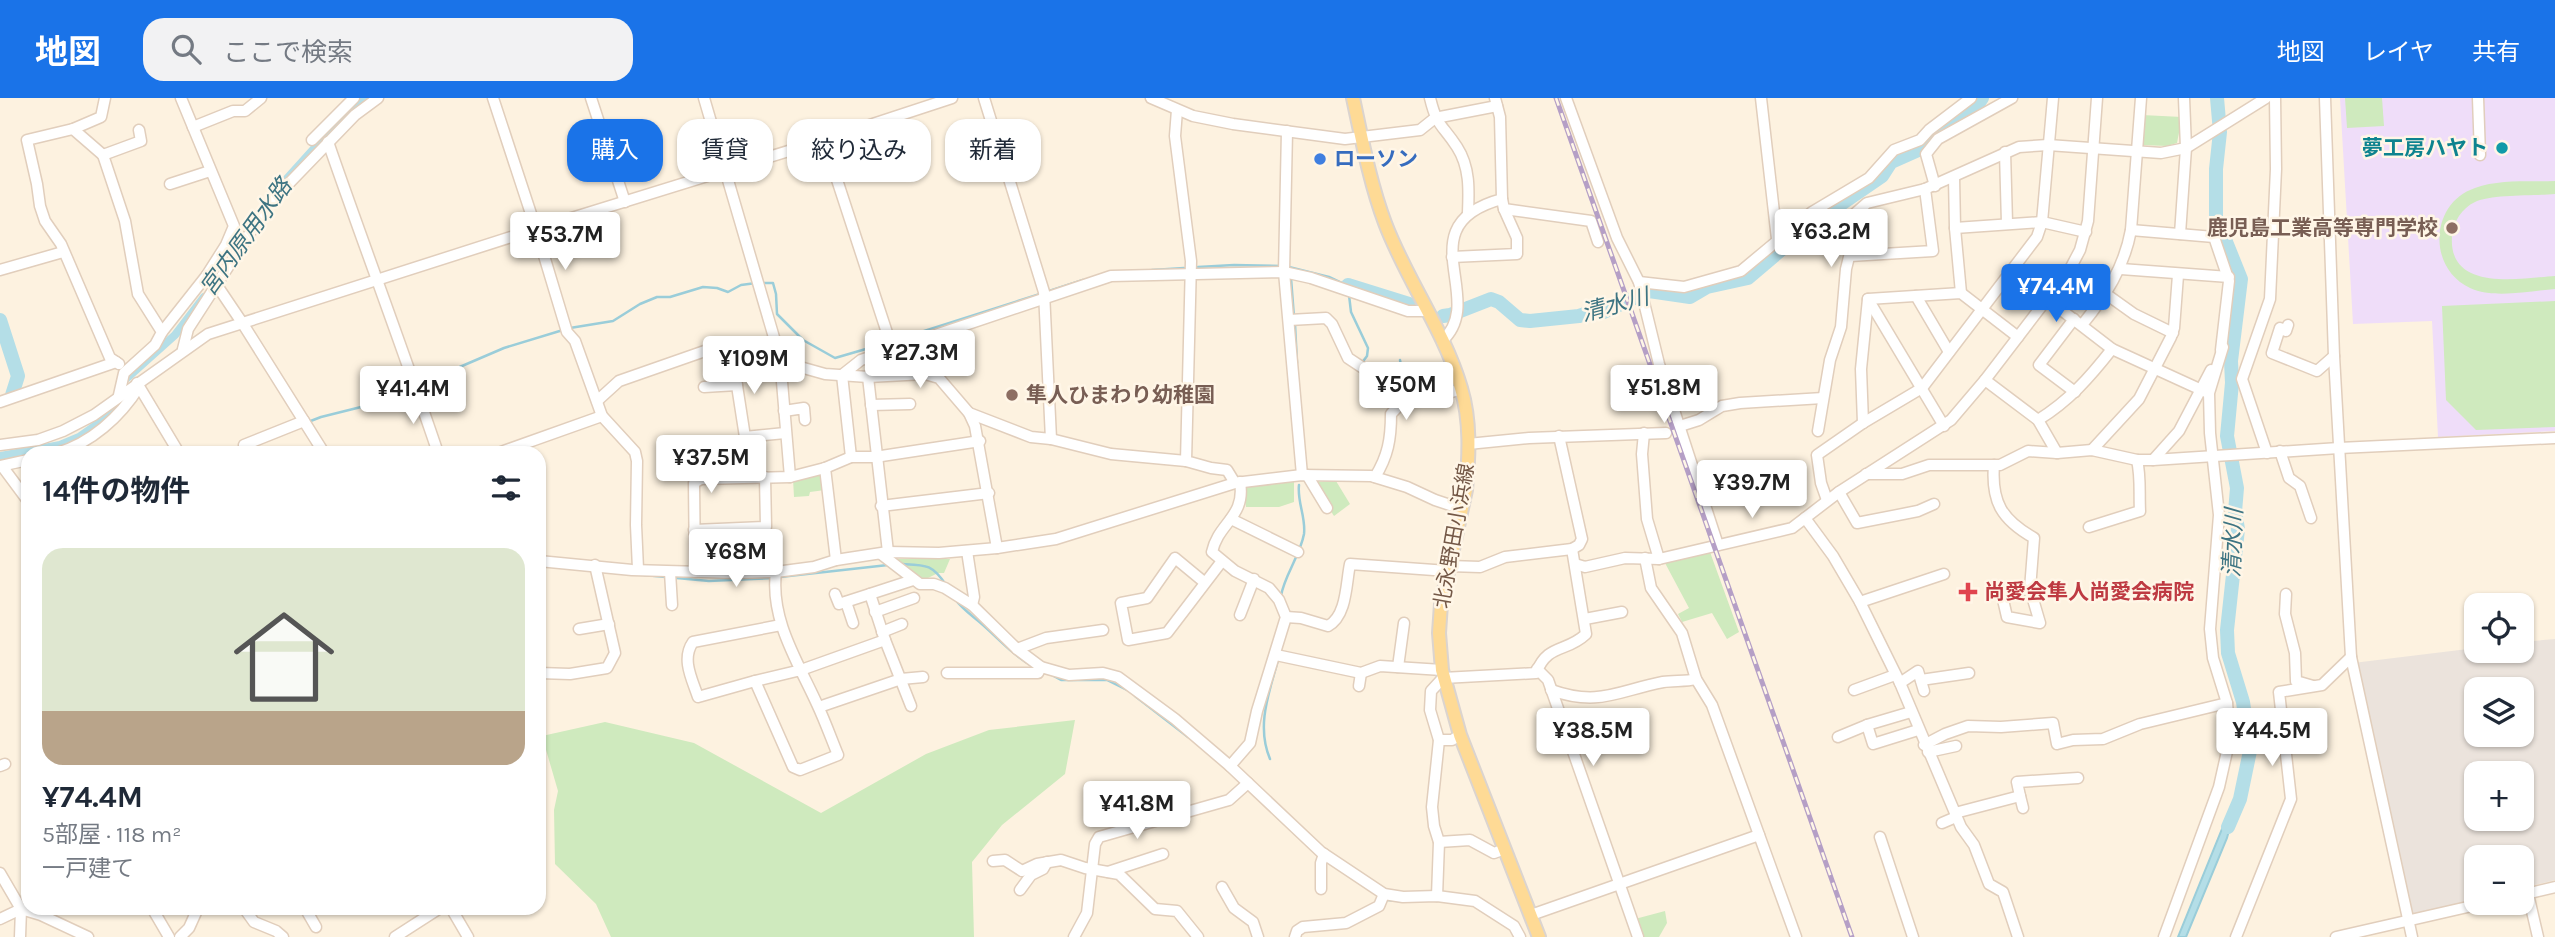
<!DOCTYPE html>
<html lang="ja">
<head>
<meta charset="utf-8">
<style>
	body { margin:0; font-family:Karla,"Noto Sans JP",sans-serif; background:#f2f2f3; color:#1f2937; height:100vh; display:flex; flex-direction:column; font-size:26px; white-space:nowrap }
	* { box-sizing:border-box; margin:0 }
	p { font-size:23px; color:#747a83 }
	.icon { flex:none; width:38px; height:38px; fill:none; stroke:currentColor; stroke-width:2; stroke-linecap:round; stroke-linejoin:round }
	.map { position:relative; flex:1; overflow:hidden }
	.sheet { position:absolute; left:21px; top:348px; width:525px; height:469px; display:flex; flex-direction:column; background:#fff; border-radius:21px; box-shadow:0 2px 5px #0004 }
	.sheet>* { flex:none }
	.banner { position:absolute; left:567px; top:21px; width:665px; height:63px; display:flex; gap:14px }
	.controls { position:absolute; left:2464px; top:495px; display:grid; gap:14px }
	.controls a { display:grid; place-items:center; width:70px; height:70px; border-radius:14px; background:#fff; box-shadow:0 2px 5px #0004; font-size:35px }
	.price { position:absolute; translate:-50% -60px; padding:0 16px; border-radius:7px; background:#fff; color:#222; font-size:23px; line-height:46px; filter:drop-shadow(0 2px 4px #0008) }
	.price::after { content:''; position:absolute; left:50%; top:42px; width:21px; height:16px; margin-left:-10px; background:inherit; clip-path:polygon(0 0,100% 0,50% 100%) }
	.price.selected { background:#1a73e8; color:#fff }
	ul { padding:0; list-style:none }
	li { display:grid; align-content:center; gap:14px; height:371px; padding:0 21px }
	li+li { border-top:2px solid #e0e1e3 }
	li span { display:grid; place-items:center; height:217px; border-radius:21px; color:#555 }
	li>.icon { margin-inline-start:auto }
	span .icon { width:126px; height:126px; fill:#fffc; stroke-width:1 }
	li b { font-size:30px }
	h2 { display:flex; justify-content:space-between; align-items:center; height:84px; padding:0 21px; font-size:30px }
	.chip { padding:0 24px; border-radius:21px; background:#fff; box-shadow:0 2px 5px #0004; font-size:24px; line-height:63px }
	.chip.selected { background:#1a73e8; color:#fff }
	header { display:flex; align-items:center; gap:42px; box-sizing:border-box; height:98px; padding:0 35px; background:#1a73e8; color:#fff }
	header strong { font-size:33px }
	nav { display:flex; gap:38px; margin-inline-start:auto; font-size:24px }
	.search { width:490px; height:63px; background:#f2f2f3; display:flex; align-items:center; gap:18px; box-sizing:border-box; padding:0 24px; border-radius:21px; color:#747a83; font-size:26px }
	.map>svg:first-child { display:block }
</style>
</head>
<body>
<header>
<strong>地図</strong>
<div class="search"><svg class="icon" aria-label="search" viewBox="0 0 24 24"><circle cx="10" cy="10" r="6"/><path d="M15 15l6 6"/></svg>ここで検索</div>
<nav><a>地図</a><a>レイヤ</a><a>共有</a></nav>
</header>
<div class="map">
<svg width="2555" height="839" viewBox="0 0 2555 839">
	<rect width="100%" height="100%" fill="#fdf2e0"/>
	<path fill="#ebe3dc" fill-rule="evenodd" d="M2555,541V782L2522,790V760H2476V802L2413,818L2353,565L2476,550V553H2522V544ZM2476,592H2522V637H2476ZM2476,676H2522V721H2476Z"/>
	<polygon fill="#efddf9" points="2340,0 2555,0 2555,333 2438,339 2432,223 2353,226"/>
	<g fill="#cfeabe">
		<polygon points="2345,0 2382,0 2384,28 2347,30"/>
		<polygon points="2142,17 2182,19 2177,45 2167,48 2141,47"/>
		<path d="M2555,83V96C2535,98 2492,96 2475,104C2462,110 2453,124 2452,138C2448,195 2521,180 2555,178V191C2529,193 2494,201 2470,190C2427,170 2430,105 2475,90C2499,81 2530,84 2555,83Z"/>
		<polygon points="2555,203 2555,329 2476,332 2446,302 2442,208"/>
		<polygon points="825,377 825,392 810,394 809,398 794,399 793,381"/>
		<polygon points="1336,383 1350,406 1334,418 1312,384"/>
		<polygon points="1294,384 1294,404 1279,409 1246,409 1244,388"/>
		<polygon points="1710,454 1739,534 1727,541 1712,515 1682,524 1678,516 1689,510 1665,465"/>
		<polygon points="891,461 950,461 944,475 938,475 922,483"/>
		<polygon points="1075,622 1065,676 1002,727 972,764 974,839 611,839 596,806 555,766 554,712 558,693 542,638 605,624 694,645 821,715 926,656 989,632"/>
		<polygon points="1665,813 1667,825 1659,839 1641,839 1635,821"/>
	</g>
	<polygon fill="#b4dee7" stroke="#9acdd9" stroke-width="2" points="2234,714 2227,740 2186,839 2178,839 2226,721"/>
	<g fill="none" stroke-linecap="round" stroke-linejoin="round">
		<g stroke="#9acdd9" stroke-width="2.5">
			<polyline points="1198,169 1234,167 1282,168"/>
			<polyline points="1289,169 1329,179 1348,188"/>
			<polyline points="1152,172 1184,170"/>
			<polyline points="1291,180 1294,219"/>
			<polyline points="762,185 773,185 776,196 777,216 803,242 835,260 883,246"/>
			<polyline points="1046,194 1083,182"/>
			<polyline points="1349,197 1351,214 1368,250 1367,258 1361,266"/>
			<polyline points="1295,226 1297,265"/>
			<polyline points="570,230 613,223 640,206 657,199 670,199 703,189 717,190 728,194 741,187 756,185"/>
			<polyline points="896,242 1040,196"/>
			<polyline points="1388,281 1399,287 1404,285 1400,262"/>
			<polyline points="1299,293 1301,317"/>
			<polyline points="308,324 321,319 401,299 448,274 504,250 563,232"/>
			<path d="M902,466C926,467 932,466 946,487"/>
			<polyline points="644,477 709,483 773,480"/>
			<polyline points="780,479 888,467"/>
			<path d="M1281,498C1284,478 1300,458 1304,436C1306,419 1297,404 1299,387"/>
			<path d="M955,501C963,512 973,518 983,527C1000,542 1014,558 1034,569"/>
			<polyline points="1050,576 1061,582 1107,582 1127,592"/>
			<polyline points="1135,598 1188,639"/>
			<path d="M1270,661C1256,628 1269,595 1278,562"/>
			<polyline points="1277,719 1308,748"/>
			<polyline points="1327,763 1371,793"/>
			<polyline points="1388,802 1399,803"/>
		</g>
		<g stroke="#b4dee7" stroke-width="8">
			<polyline points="283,85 347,14 367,0"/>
			<polyline points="127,280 175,237 204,199"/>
			<polyline points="0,358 60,347 79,339 116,313"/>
		</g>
		<g stroke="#b4dee7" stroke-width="14">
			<polyline points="2217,0 2220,34 2216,71 2216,119 2241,181 2231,263 2232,285 2227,338 2237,390 2235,414 2238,431 2227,532 2228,555 2243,604 2250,653 2240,701 2228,729"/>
			<polyline points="1348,187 1409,206"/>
			<polyline points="1443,218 1450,217 1491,201 1499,204 1520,222 1530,223 1579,218 1591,214 1604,214 1649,193 1690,199 1707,189 1748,180 1809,128 1882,78 1891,64 1927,48 1935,38 1975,10 1982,0"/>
			<polyline points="0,222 18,278 12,297"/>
		</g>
		<defs>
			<g id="minor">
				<polyline points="105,0 101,19 73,31 27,42 37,86 40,108 45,123 61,146 110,260 116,264"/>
				<polyline points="181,0 234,128 226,147 207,177 216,186 243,226 324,355"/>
				<polyline points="493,0 536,131 567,234 575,243 602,318 635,354 637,363 636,427 638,471"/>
				<polyline points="591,0 625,104"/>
				<polyline points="704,0 780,260 790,379"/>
				<polyline points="1151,0 1193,18 1233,26 1345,41 1420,32 1435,20 1497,8"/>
				<path d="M1430,0C1437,29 1442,26 1457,49C1470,69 1469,92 1468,115"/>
				<polyline points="1566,0 1617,140 1639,184 1659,266 1718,447"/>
				<polyline points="1761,0 1777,141"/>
				<polyline points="2325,0 2334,258 2351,559 2412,839"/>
				<polyline points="2478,0 2480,57"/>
				<polyline points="1177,12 1175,38 1191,163 1186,363 1211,370 1227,372 1235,385"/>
				<polyline points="193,29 233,13 245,13 261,0"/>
				<polyline points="73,31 103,57"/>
				<polyline points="1287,33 1284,174 1302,377"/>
				<polyline points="312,42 354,0"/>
				<polyline points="824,42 892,250"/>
				<path d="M328,44C364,148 403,251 438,355"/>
				<polyline points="2005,54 2007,125"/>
				<polyline points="1954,79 1955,130 1961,195"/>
				<polyline points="170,86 210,73"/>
				<polyline points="1935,88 1926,56 1938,41 2012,0"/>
				<polyline points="1502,101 1504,111 1591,123 1598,144"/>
				<polyline points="1955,130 2042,124 2086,134"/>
				<polyline points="2131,132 2214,139 2229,183 2221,252"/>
				<polyline points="2180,136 2186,50 2184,0"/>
				<polyline points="1850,158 1933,153 1925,91"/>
				<polyline points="1452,159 1517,156 1517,140 1504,111"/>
				<polyline points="2121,171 2229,179"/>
				<polyline points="0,172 63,154"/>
				<polyline points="1639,184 1684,189 1741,173 1812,114 1869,80 1894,52 1920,42 1929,32 1971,0"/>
				<polyline points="2106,196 2134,216 2173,235"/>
				<polyline points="1916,198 1949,254"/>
				<polyline points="1868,201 1944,328"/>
				<polyline points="2047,201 2112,251 2206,294"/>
				<polyline points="2074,221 2039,267 2075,294"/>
				<polyline points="1289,222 1326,220 1332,226 1348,260 1407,299"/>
				<path d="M2082,227C2106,197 2124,170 2131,132L2141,0"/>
				<polyline points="2288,227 2286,233 2280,230 2272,255 2317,273 2334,258"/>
				<polyline points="162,234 207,177"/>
				<path d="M1442,243C1489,201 1405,127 1502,101L1500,19L1495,0"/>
				<polyline points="731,249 745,339 785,335"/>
				<polyline points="183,251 188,231 268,107 355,17 378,0"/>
				<polyline points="868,279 888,454"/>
				<polyline points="1985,282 2038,322 2057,355"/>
				<polyline points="137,285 179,355"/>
				<polyline points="704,289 737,287"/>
				<polyline points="119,297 124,275 155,247 162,234 138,196 125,123 103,57 141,43 139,32"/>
				<polyline points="597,303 619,283 722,247 755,252 793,267 825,276 868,279 925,276 939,280 969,315 975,328 997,450"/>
				<polyline points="0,304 116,264 119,266"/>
				<polyline points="871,307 910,306"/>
				<polyline points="784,313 804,310 805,322"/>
				<polyline points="969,315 1031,339 1051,341 1044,194 984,0"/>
				<path d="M2038,322C2069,303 2090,279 2112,251"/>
				<polyline points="1863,325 1861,271 1868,201 1961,195 2018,239"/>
				<polyline points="1680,328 1699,322 1722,308 1740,305 1823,300"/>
				<polyline points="1818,333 1830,262 1841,229 1846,171 1854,139 1851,119 1867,105 1925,91 2019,49 2048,47 2161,55 2186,50 2266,0"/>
				<polyline points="1644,335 1642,356 1647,421 1659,461"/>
				<polyline points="1051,341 1111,356 1186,363"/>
				<polyline points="1468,346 1529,340 1666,335"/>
				<polyline points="0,347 38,342 63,333 94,317 208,236 536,131 824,42 952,0"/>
				<polyline points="244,347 304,323"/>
				<polyline points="2092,352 2139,301 2171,239 2174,230 2178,177"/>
				<polyline points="2280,353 2289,380 2300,388 2311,420"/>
				<path d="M57,355C91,345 120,319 139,289"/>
				<polyline points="498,355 602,318"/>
				<polyline points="2267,355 2242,281 2270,201 2276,71 2275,0"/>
				<polyline points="851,359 842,277 861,262 1111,178 1284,174 1311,180 1408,213 1426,213"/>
				<polyline points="2153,362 2179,333 2211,272"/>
				<path d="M1994,367C1991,404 2002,422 2034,440L2030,491L2040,525L2007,519L2001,493L2030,491"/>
				<polyline points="0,368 28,362"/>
				<polyline points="2,368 28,403"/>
				<polyline points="825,370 836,462"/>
				<polyline points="1866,376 1902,376 1929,367 2000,367 2028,353 2057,355 2092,352 2137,362 2153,362 2339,350 2555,340"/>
				<polyline points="1307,377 1327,410"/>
				<path d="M1375,379C1388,358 1391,341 1391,316L1407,299H1436L1461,291"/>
				<polyline points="1839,394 1857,425 1918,413 1934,406"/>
				<polyline points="1827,402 1821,385 1817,357 1863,325 1922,290 2037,139 2042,124 2053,0"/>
				<polyline points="881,408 989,395"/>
				<polyline points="1805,420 1833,458 1860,504 1900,585 1961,729 1974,747 1989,786 2003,794 2018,839"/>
				<polyline points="1231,421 1298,454"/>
				<path d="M2089,429L2140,413C2139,395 2141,379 2137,362"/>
				<polyline points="694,432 766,429 765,379"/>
				<polyline points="967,453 974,499 972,507"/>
				<polyline points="881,456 920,486 934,486 945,490 972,507 1017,551 1041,569 1069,577 1103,575 1118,579 1175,621 1230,668 1321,754 1384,796 1403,799 1437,798 1475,803 1514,828 1520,839"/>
				<polyline points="1645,460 1651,490 1682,535 1696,581 1712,607 1796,839"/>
				<polyline points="539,463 632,472 736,475 776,474 814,469 836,462 888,454 939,455 997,450 1056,441 1235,385 1302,377 1371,378 1407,389 1435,402 1462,411"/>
				<polyline points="1575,466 1585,469 1625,460 1659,461 1792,430 1839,394 1951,322 1985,282 2047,201 2070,171 2080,152 2088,123 2097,0"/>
				<polyline points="1449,468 1480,469 1505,459 1572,451 1579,447 1582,441 1559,338"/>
				<polyline points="670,474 672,507"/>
				<polyline points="695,474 694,385 701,381 790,379 825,370 851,359 875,359 980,343"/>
				<path d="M776,474C770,522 798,564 817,606C825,623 831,640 838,657L800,672L793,669L755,583L801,572L885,542"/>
				<polyline points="1204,484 1175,460 1147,500 1121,505 1128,542 1167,535 1222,463"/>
				<polyline points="835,496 839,506 870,496"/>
				<polyline points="2286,496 2285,516 2295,555 2296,583 2313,588"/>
				<polyline points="846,504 853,525"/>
				<polyline points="1860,504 1944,476"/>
				<polyline points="875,514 914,500"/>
				<polyline points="1240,517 1254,481"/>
				<path d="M1286,519L1301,520L1328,528C1347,518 1346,485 1350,466L1448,473"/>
				<polyline points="1585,521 1622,514"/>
				<polyline points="579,531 609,526"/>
				<polyline points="882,534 902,526"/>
				<polyline points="1017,551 1046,540 1103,532"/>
				<polyline points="1276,557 1361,575 1380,568 1442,572"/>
				<polyline points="1398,569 1404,525"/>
				<polyline points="1537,571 1548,582 1638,839"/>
				<polyline points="539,575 570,576 607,570 615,555 595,467"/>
				<polyline points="947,575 1038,575 1041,569"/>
				<polyline points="1921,582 1969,575"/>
				<path d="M755,583L698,599C692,581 681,561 693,544L781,527"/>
				<polyline points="1900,585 1918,573 1924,593"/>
				<polyline points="1359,588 1361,575"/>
				<path d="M1551,592C1599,609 1617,593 1663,584C1674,582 1685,584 1696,581"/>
				<polyline points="1854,592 1895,577"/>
				<polyline points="911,608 885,542 870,496 913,482"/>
				<polyline points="819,609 901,581 923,579"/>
				<polyline points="1867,627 1873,646 1918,632"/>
				<polyline points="1838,639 1867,627 1911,614"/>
				<polyline points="1439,642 1452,642 1460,637"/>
				<polyline points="1924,647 1945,636 1968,628 2001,629 2053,625 2057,646 2073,642 2103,641 2140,626 2227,605"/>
				<polyline points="1928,654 1956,648"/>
				<polyline points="0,668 5,666"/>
				<path d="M1230,668L1250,645L1257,613L1286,519L1279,502L1269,490L1235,473L1212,454C1218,425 1246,419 1240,384"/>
				<polyline points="2020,698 2023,710"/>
				<polyline points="1955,715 2020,698 2017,684 2078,680"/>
				<polyline points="1942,725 1956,719"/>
				<polyline points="1880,739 1913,839"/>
				<polyline points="1439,744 1470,742 1494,755 1505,751"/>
				<polyline points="993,763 1005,762 1022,773 1037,766 1061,762 1085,770 1119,776 1155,811 1177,813 1198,839"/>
				<polyline points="1108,774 1163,756"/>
				<polyline points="0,775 21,811 20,839"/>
				<polyline points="1222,789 1234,810 1253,824 1258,839"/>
				<polyline points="1321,791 1321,765 1324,756"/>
				<polyline points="1020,792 1031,777 1043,771 1047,764"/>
				<polyline points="2528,796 2538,839"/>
				<polyline points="2522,797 2555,789"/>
				<path d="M1437,798L1439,744L1434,728L1432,709L1439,642L1430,612L1431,593L1443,580L1536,575C1548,545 1566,555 1586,536L1572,451"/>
				<polyline points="152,810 169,839"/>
				<polyline points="244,810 254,824 276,833 283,839"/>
				<polyline points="305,810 316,829"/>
				<polyline points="451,810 468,839"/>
				<polyline points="1531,817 1759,737"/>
				<polyline points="0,821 21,811 41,817 88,839"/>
				<polyline points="180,839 189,830 198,810"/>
				<polyline points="395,839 440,810"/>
				<polyline points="1074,839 1087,815 1095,746 1099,739 1229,702 1248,685"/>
				<polyline points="1295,839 1297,833 1303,829 1346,825 1379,808 1384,796"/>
				<polyline points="2164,839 2219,689 2230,640 2227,605 2213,560 2210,531 2219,417 2210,335 2209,295 2223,249"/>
				<polyline points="2236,839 2291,701 2279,594 2322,587 2351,559"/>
				<polyline points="2336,839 2485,805"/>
			</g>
			<path id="major" d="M1353,0C1362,42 1370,85 1385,125C1406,181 1444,232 1461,290C1471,323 1469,358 1466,392L1441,506L1439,535L1442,572L1460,637L1539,839"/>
		</defs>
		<use href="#minor" stroke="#e1cebc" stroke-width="13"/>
		<use href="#major" stroke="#dbd4cf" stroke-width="16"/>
		<use href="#minor" stroke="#fff" stroke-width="10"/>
		<use href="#major" stroke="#feda95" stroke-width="12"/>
		<defs>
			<polyline id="rail" points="1556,0 1852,839"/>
		</defs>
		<use href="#rail" stroke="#b59fc6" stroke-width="5"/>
		<use href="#rail" stroke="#fff6e7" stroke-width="2.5" stroke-dasharray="8" stroke-linecap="butt"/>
	</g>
	<circle fill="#0f9aa8" stroke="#fff6e7" stroke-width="2.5" cx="2502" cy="50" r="7"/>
	<circle fill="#3f7fe0" stroke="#fff6e7" stroke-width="2.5" cx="1320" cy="61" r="7"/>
	<g fill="#8d6e63" stroke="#fff6e7" stroke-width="2.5">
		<circle cx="2452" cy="130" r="7"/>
		<circle cx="1012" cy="297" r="7"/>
	</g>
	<path fill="#e0444e" stroke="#fff6e7" stroke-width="2.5" d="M1964.5 483.5h7v7h7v7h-7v7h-7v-7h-7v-7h7z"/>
	<g text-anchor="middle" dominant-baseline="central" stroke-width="5" stroke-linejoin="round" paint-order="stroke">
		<g font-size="21" font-weight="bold" fill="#0d838f" stroke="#fff6e7" text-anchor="end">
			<text x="2488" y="50">夢工房ハヤト</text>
		</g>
		<g font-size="21" font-weight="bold" fill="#366cbe" stroke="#fff6e7" text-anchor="start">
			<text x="1334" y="61">ローソン</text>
		</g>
		<g font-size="21" font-weight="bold" fill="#785e54" stroke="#fff6e7" text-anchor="end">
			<text x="2438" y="130">鹿児島工業高等専門学校</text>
			<text x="1026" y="297" text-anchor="start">隼人ひまわり幼稚園</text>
		</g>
		<g font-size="21" fill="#745847" stroke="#fff6e7">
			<text transform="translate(1454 438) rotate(-80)">北永野田小浜線</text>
		</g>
		<g font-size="21" font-weight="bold" fill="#be3a42" stroke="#fff6e7" text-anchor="start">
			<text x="1984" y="494">尚愛会隼人尚愛会病院</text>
		</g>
		<g font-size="23" font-style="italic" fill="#3d7482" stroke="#fff6e7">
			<text transform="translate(246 139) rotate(-54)">宮内原用水路</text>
			<text transform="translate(1615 207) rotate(-15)">清水川</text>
			<text transform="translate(2233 445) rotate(-88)">清水川</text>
		</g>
	</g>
</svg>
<div class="controls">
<a><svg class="icon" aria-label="locate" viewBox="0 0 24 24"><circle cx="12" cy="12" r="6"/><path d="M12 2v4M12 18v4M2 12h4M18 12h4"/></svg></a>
<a><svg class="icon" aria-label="layers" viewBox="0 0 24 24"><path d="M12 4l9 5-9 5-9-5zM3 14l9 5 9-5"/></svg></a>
<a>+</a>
<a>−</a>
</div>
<b class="price" style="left:1831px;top:171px">¥63.2M</b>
<b class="price" style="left:565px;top:174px">¥53.7M</b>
<b class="price selected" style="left:2056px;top:226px">¥74.4M</b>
<b class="price" style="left:920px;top:292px">¥27.3M</b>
<b class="price" style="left:754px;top:298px">¥109M</b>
<b class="price" style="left:1406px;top:324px">¥50M</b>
<b class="price" style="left:1664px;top:327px">¥51.8M</b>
<b class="price" style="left:413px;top:328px">¥41.4M</b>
<b class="price" style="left:711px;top:397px">¥37.5M</b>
<b class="price" style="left:1752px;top:422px">¥39.7M</b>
<b class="price" style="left:736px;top:491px">¥68M</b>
<b class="price" style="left:1593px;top:670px">¥38.5M</b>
<b class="price" style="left:2272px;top:670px">¥44.5M</b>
<b class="price" style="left:1137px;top:743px">¥41.8M</b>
<div class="banner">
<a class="chip selected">購入</a>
<a class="chip">賃貸</a>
<a class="chip">絞り込み</a>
<a class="chip">新着</a>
</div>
<section class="sheet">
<h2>14件の物件<svg class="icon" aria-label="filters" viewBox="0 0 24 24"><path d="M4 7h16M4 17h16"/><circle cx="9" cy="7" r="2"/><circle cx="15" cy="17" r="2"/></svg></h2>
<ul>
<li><span style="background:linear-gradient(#dfe7d0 75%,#b9a48a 0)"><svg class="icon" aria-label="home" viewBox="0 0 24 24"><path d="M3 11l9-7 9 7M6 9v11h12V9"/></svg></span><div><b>¥74.4M</b><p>5部屋 · 118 m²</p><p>一戸建て</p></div></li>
</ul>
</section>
</div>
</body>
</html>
